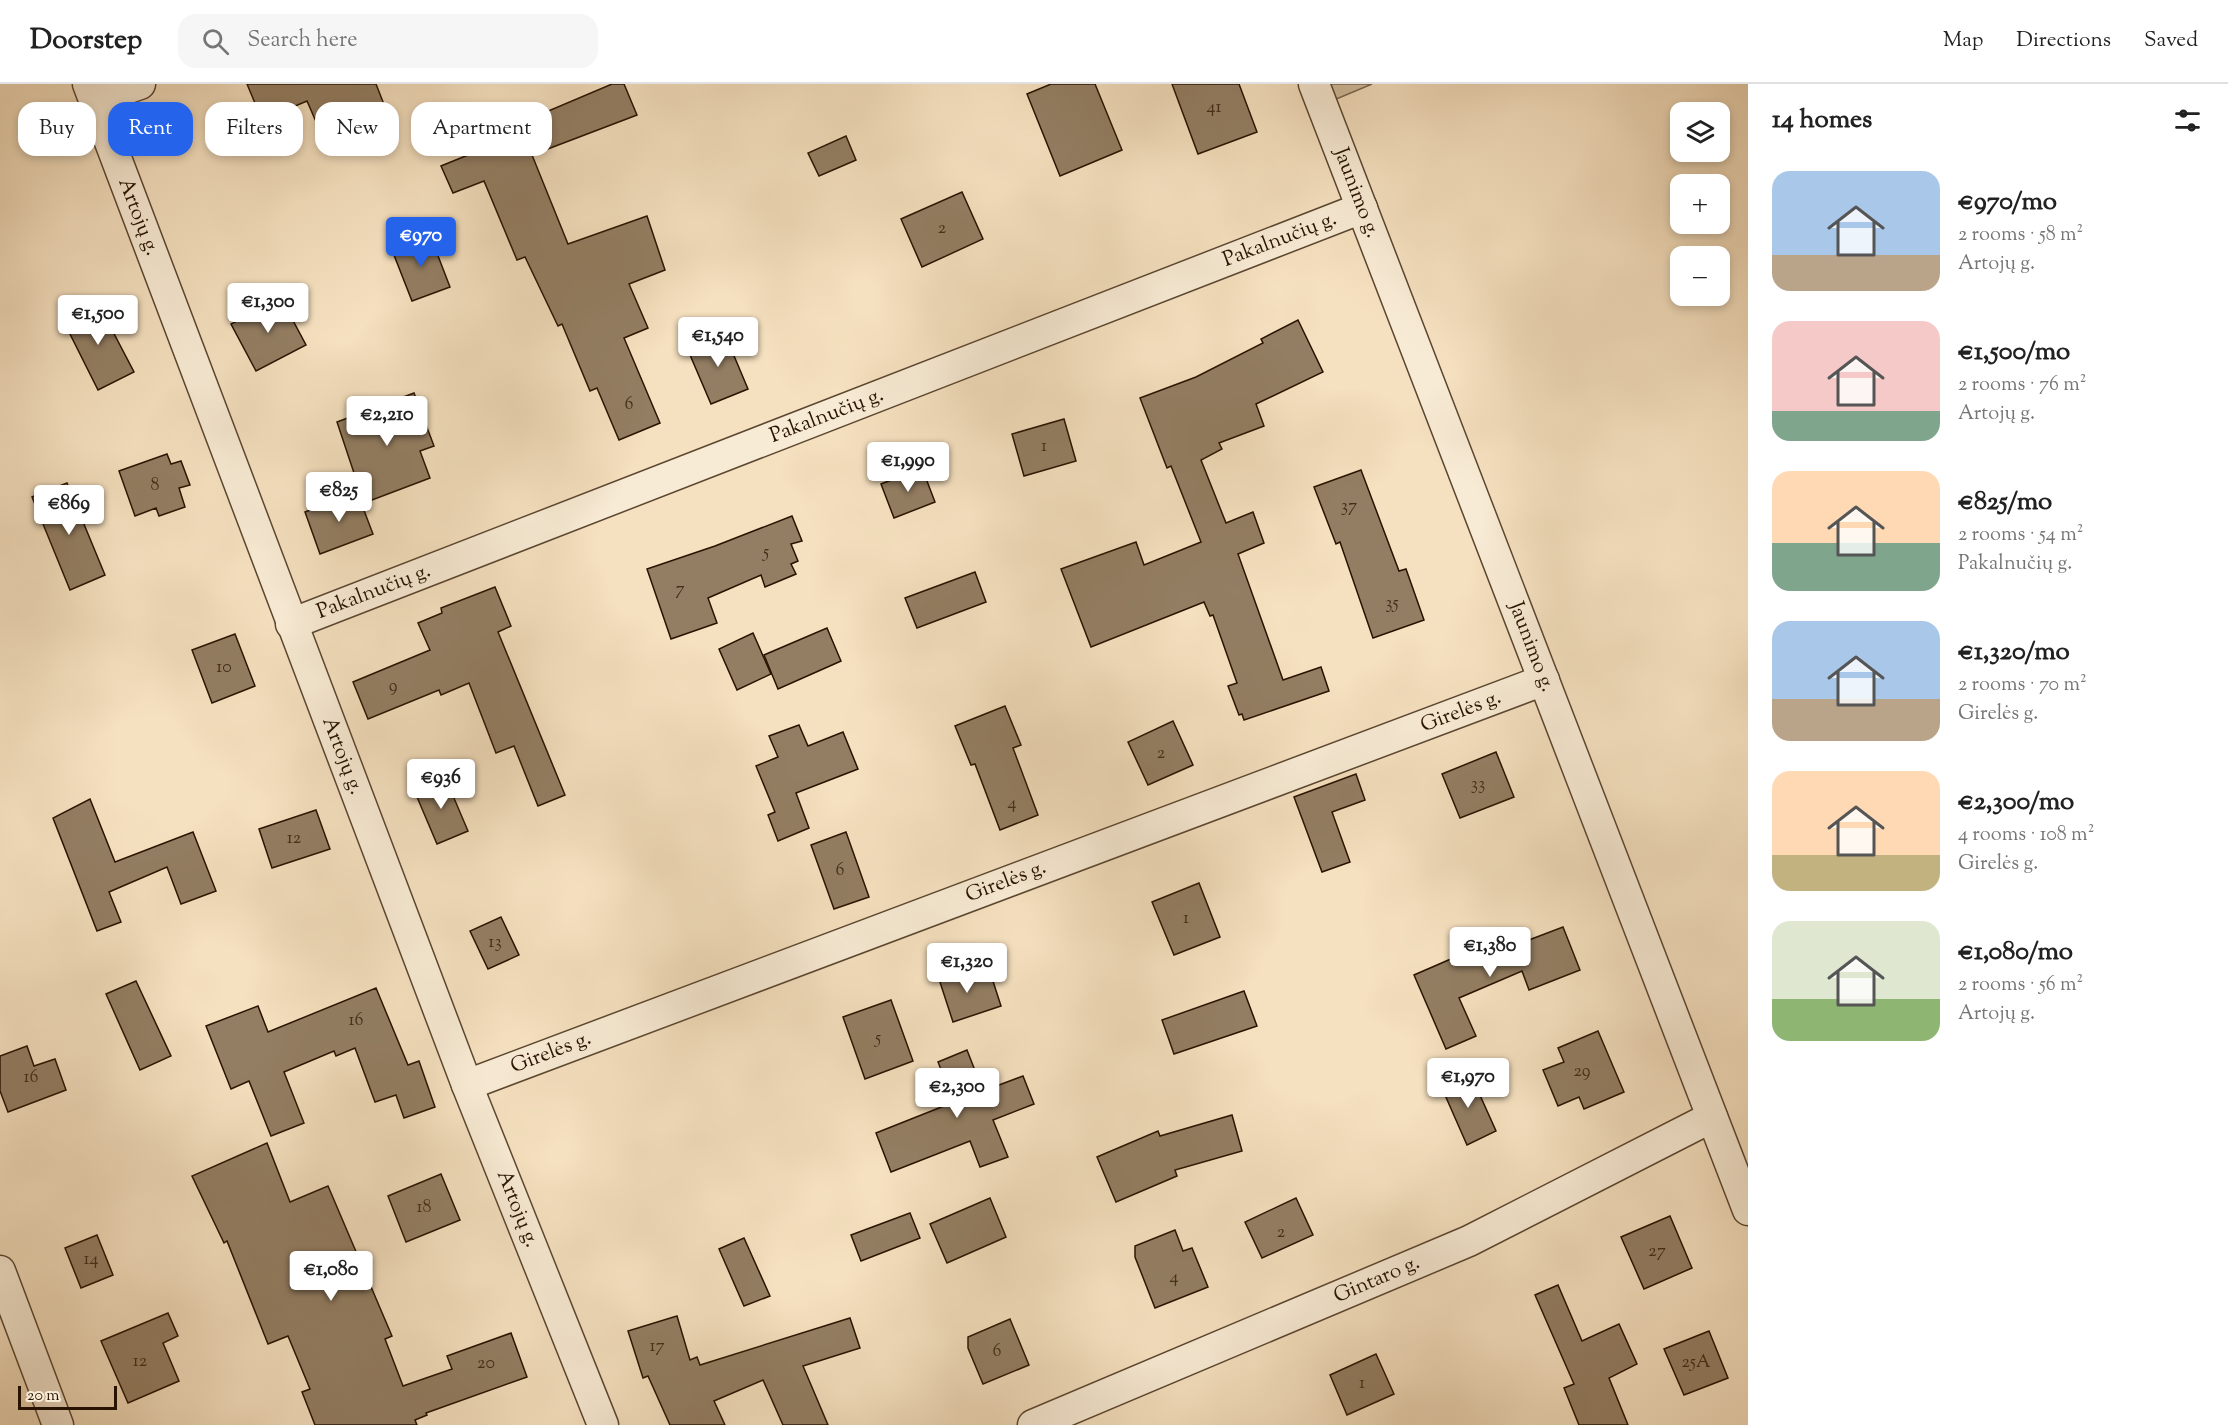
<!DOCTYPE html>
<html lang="en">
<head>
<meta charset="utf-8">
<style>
	body { margin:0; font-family:"Sorts Mill Goudy",serif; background:#f6f6f6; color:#222; height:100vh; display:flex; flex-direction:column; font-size:22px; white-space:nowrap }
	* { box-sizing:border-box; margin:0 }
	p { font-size:20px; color:#767676 }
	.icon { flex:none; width:33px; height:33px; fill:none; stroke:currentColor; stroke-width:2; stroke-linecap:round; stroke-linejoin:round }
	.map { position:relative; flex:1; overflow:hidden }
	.panel { display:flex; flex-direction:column; background:#fff; width:480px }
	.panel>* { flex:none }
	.top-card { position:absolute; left:18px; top:18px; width:570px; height:54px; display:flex; gap:12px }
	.fabs { position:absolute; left:1670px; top:18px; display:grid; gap:12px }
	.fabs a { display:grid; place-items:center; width:60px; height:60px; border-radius:12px; background:#fff; box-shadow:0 3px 9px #0003; font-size:30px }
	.scale { position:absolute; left:18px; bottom:15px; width:99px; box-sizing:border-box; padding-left:6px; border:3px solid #281300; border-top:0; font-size:16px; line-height:21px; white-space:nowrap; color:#281300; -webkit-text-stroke:4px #f8ebd5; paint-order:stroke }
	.price { position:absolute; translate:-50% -51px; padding:0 14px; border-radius:6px; background:#fff; color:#222; font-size:20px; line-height:39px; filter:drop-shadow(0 2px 3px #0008) }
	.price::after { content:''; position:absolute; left:50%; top:36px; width:18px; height:14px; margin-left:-9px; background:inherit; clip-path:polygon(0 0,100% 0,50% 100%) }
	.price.current { background:#2563eb; color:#fff }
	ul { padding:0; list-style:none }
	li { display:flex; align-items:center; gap:18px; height:150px; padding:0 24px }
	li span { display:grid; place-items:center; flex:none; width:168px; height:120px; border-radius:18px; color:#555 }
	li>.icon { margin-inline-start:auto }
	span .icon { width:72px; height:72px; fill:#fffc; stroke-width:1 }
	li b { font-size:26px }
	h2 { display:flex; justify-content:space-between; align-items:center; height:72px; padding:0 24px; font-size:26px }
	.chip { padding:0 21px; border-radius:18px; background:#fff; box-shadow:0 3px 9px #0003; font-size:21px; line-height:54px }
	.chip.current { background:#2563eb; color:#fff }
	header { display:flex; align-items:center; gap:36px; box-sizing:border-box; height:84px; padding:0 30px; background:#fff; border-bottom:2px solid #e0e0e0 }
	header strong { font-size:28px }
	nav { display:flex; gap:33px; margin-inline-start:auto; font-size:21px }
	.search { width:420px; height:54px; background:#f6f6f6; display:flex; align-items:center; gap:15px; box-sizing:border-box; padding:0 21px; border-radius:18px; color:#767676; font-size:22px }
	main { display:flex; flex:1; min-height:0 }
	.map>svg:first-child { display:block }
</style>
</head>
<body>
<header>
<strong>Doorstep</strong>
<div class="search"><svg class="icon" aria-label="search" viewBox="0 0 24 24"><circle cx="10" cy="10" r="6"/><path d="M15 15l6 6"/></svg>Search here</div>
<nav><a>Map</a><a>Directions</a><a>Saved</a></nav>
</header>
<main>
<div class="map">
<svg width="1748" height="1341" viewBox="0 0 1748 1341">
	<rect width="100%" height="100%" fill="#f5e0bf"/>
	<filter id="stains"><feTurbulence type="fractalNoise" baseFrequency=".00333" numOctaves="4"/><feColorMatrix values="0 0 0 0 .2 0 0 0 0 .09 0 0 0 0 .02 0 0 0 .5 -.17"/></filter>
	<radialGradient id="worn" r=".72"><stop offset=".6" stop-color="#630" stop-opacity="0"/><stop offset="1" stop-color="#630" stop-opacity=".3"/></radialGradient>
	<polygon fill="#d2bd9f" stroke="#7d6850" stroke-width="1.5" points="1328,0 1372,0 1334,16"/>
	<g fill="#937e63" stroke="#281300" stroke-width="1.5">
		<polygon points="247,0 376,0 385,23 321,49 307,17 262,36"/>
		<polygon points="612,0 624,0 637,31 532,71 568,160 647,132 665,186 629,200 648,244 624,254 660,339 619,356 597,304 590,307 562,240 558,242 525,173 517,176 484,97 453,109 441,82 505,56 499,41 537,26 539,31"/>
		<polygon points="1051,0 1095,0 1122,66 1060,92 1027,10"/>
		<polygon points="1172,0 1239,0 1257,48 1198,70"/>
		<polygon points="846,52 856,76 819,92 808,69"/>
		<polygon points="962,108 983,155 922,183 901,135"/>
		<polygon points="430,151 450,203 412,217 392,166"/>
		<polygon points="281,214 306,261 256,287 231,240"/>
		<polygon points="98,219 134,288 98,306 63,236"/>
		<polygon points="1298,236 1323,288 1256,320 1264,342 1219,359 1222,365 1201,376 1226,439 1253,428 1264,459 1238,470 1283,596 1321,583 1329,607 1244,636 1242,630 1239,631 1228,602 1237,599 1213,531 1210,532 1204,518 1091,563 1061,485 1136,458 1144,481 1201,458 1171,382 1167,384 1140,314 1196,293 1263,259 1261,255"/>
		<polygon points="724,248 748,305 711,320 687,264"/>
		<polygon points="414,309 434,362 420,367 430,394 364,419 337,338"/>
		<polygon points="1064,335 1076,377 1024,392 1012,350"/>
		<polygon points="167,370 171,380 181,377 190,401 179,404 185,423 159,432 156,424 135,432 119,387"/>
		<polygon points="922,384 935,418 894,434 881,400"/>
		<polygon points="1361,386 1399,487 1406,485 1424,536 1373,554 1340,458 1336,460 1314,403"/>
		<polygon points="67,399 105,491 70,506 32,413"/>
		<polygon points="357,408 373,450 320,470 305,428"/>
		<polygon points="792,432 802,457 791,460 798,477 791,480 796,490 765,503 761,491 708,514 717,539 671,555 647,485 715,462"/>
		<polygon points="975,488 986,518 917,544 905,514"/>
		<polygon points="495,503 511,542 498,548 565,711 538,722 514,662 496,669 469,599 441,611 439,606 368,635 353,598 430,566 418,539 442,529 441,524"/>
		<polygon points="827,544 841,577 778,605 764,571"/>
		<polygon points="753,549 771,590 737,606 719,565"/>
		<polygon points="235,550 255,602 212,619 192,566"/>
		<polygon points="1005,622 1021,661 1013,664 1038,731 1000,746 975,680 971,681 955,642"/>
		<polygon points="1173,637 1193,681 1148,701 1128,658"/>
		<polygon points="799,641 808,662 843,648 858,685 796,709 809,744 778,757 768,731 775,728 756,682 778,673 769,652"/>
		<polygon points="1496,668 1514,713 1460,734 1442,690"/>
		<polygon points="1356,690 1365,716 1332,728 1350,778 1322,788 1294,713"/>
		<polygon points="445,693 468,747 437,760 414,706"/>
		<polygon points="90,715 115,778 193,748 216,807 181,820 167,783 109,808 121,838 97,847 53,734"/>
		<polygon points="316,726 330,765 272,784 259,745"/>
		<polygon points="846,748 869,813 834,825 811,761"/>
		<polygon points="1199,799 1220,853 1174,871 1152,818"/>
		<polygon points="501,833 519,871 488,885 470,847"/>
		<polygon points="1563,843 1580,886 1529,906 1522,887 1459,914 1476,952 1446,965 1414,891 1490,858 1495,869"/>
		<polygon points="963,881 968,898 991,891 1001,922 953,938 937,889"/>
		<polygon points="136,897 171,972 140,986 106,910"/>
		<polygon points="376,904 408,981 419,977 435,1023 404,1034 396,1011 375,1018 355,964 336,972 334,967 284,988 304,1039 271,1052 249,997 231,1005 206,942 258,922 268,948"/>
		<polygon points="1244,907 1257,942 1174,970 1162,936"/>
		<polygon points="891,916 913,977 865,995 843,933"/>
		<polygon points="1598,947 1624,1008 1584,1025 1579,1013 1558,1022 1543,986 1564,978 1558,964"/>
		<polygon points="27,962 34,982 55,975 66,1006 8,1028 0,1007 0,972"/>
		<polygon points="967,966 983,1007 1023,992 1034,1020 993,1036 1008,1073 980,1083 970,1057 891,1088 876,1049 954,1018 938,978"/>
		<polygon points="1470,989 1496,1047 1467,1061 1441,1002"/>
		<polygon points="1232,1031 1242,1067 1175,1086 1177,1092 1116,1118 1097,1073 1158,1047 1160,1052"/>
		<polygon points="267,1059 290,1118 328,1102 392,1252 385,1255 403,1302 452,1285 447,1272 511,1249 527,1293 426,1329 427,1331 415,1336 417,1341 315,1341 302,1308 310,1305 288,1252 268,1260 227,1157 224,1159 192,1092"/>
		<polygon points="441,1090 460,1136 406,1158 388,1112"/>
		<polygon points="990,1114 1006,1153 947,1179 930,1140"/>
		<polygon points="1296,1114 1313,1151 1262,1174 1245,1138"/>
		<polygon points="910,1129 920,1154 861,1177 851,1151"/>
		<polygon points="1670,1132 1692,1184 1644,1205 1621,1153"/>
		<polygon points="1175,1146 1183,1167 1192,1164 1208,1203 1155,1224 1135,1173 1135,1162"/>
		<polygon points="97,1151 113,1191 81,1204 65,1164"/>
		<polygon points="744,1154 770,1212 744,1222 719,1165"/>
		<polygon points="1558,1201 1582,1257 1619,1240 1637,1280 1609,1294 1628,1341 1579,1341 1564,1304 1574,1300 1535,1211"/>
		<polygon points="168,1229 178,1252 163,1259 179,1297 128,1319 101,1257"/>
		<polygon points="677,1232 690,1276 697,1273 700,1281 850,1234 860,1264 803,1282 828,1341 783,1341 763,1296 714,1317 725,1341 670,1341 648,1292 643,1294 628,1247"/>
		<polygon points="1010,1235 1029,1281 983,1300 968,1264 968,1253"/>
		<polygon points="1709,1247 1728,1294 1684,1311 1664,1265"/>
		<polygon points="1376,1270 1394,1310 1347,1331 1330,1291"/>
	</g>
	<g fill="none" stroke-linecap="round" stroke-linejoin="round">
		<defs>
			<g id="minor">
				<polyline points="88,0 467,1001 603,1341"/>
				<polyline points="1314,0 1748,1126"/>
				<polyline points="94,16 140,0"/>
				<polyline points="291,540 1362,124"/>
				<polyline points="467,1001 1544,596"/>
				<polyline points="0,1187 58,1341"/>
				<polyline points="1033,1341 1469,1157 1712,1033"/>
			</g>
		</defs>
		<use href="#minor" stroke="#5b4630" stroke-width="33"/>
		<use href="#minor" stroke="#f8ebd5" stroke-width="30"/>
	</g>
	<g text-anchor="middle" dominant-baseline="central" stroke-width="4.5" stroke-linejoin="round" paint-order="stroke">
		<g font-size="18" fill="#432e19">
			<text x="1214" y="24">41</text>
			<text x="942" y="145">2</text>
			<text x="629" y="321">6</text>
			<text x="1044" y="363">1</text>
			<text x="155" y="402">8</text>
			<text x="1349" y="423">37</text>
			<text x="766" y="469">5</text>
			<text x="680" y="506">7</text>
			<text x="1392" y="520">35</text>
			<text x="224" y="584">10</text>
			<text x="393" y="603">9</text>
			<text x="1161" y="670">2</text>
			<text x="1478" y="701">33</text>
			<text x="1012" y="720">4</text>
			<text x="294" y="755">12</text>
			<text x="840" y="787">6</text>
			<text x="1186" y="835">1</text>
			<text x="495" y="859">13</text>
			<text x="356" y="937">16</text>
			<text x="878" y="955">5</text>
			<text x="1582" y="988">29</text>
			<text x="31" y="994">16</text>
			<text x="424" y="1124">18</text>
			<text x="1281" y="1149">2</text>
			<text x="1657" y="1168">27</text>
			<text x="91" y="1176">14</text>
			<text x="1174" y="1194">4</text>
			<text x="657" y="1263">17</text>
			<text x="997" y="1268">6</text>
			<text x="140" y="1278">12</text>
			<text x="1696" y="1279">25A</text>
			<text x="486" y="1280">20</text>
			<text x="1362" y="1300">1</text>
		</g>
		<g font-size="21" fill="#281300" stroke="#f8ebd5">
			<text transform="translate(1356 109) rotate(69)">Jaunimo g.</text>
			<text transform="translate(138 133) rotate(69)">Artojų g.</text>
			<text transform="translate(1280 156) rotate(-21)">Pakalnučių g.</text>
			<text transform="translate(827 332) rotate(-21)">Pakalnučių g.</text>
			<text transform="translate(374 508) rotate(-21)">Pakalnučių g.</text>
			<text transform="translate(1531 563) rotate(69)">Jaunimo g.</text>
			<text transform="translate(1461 628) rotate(-21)">Girelės g.</text>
			<text transform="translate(342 672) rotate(69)">Artojų g.</text>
			<text transform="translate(1006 798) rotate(-21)">Girelės g.</text>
			<text transform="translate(551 969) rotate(-21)">Girelės g.</text>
			<text transform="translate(517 1125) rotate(68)">Artojų g.</text>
			<text transform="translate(1377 1196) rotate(-23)">Gintaro g.</text>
		</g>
	</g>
	<rect width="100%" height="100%" filter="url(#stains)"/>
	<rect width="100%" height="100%" fill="url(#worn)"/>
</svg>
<div class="fabs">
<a><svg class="icon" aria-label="layers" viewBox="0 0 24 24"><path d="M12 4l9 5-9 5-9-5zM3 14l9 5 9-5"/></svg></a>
<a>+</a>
<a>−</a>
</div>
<div class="scale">20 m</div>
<b class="price current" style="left:421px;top:184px">€970</b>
<b class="price" style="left:268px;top:250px">€1,300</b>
<b class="price" style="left:98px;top:262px">€1,500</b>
<b class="price" style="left:718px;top:284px">€1,540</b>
<b class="price" style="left:387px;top:363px">€2,210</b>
<b class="price" style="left:908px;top:409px">€1,990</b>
<b class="price" style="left:339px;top:439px">€825</b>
<b class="price" style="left:69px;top:452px">€869</b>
<b class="price" style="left:441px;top:726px">€936</b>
<b class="price" style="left:1490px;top:894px">€1,380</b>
<b class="price" style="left:967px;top:910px">€1,320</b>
<b class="price" style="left:1468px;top:1025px">€1,970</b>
<b class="price" style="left:957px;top:1035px">€2,300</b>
<b class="price" style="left:331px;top:1218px">€1,080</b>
<div class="top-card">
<a class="chip">Buy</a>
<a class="chip current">Rent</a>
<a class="chip">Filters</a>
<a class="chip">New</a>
<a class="chip">Apartment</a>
</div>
</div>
<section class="panel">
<h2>14 homes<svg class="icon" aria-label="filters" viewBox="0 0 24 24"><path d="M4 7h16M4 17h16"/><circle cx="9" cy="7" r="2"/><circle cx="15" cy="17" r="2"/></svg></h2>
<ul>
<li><span style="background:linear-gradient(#a9c7e8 70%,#b9a48a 0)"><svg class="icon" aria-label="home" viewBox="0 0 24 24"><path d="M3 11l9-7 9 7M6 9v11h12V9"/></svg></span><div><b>€970/mo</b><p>2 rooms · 58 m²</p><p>Artojų g.</p></div></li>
<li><span style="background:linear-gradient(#f6c9c9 75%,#7fa58c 0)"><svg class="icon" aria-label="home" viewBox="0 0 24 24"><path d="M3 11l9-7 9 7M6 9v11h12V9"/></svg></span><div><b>€1,500/mo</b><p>2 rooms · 76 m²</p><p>Artojų g.</p></div></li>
<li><span style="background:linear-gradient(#ffd9b3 60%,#7fa58c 0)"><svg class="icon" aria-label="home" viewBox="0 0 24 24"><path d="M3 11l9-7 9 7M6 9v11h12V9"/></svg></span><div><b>€825/mo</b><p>2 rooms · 54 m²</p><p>Pakalnučių g.</p></div></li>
<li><span style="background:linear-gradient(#a9c7e8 65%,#b9a48a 0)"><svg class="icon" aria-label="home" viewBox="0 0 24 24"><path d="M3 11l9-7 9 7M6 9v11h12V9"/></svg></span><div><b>€1,320/mo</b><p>2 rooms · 70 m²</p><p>Girelės g.</p></div></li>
<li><span style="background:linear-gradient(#ffd9b3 70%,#c2b280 0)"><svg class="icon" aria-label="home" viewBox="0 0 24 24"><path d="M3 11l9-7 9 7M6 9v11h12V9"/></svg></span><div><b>€2,300/mo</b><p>4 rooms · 108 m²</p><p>Girelės g.</p></div></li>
<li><span style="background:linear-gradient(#dfe7d0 65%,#8fb573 0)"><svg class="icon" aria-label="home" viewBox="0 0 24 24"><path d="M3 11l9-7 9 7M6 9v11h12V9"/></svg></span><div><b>€1,080/mo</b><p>2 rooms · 56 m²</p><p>Artojų g.</p></div></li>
</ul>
</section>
</main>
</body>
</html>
